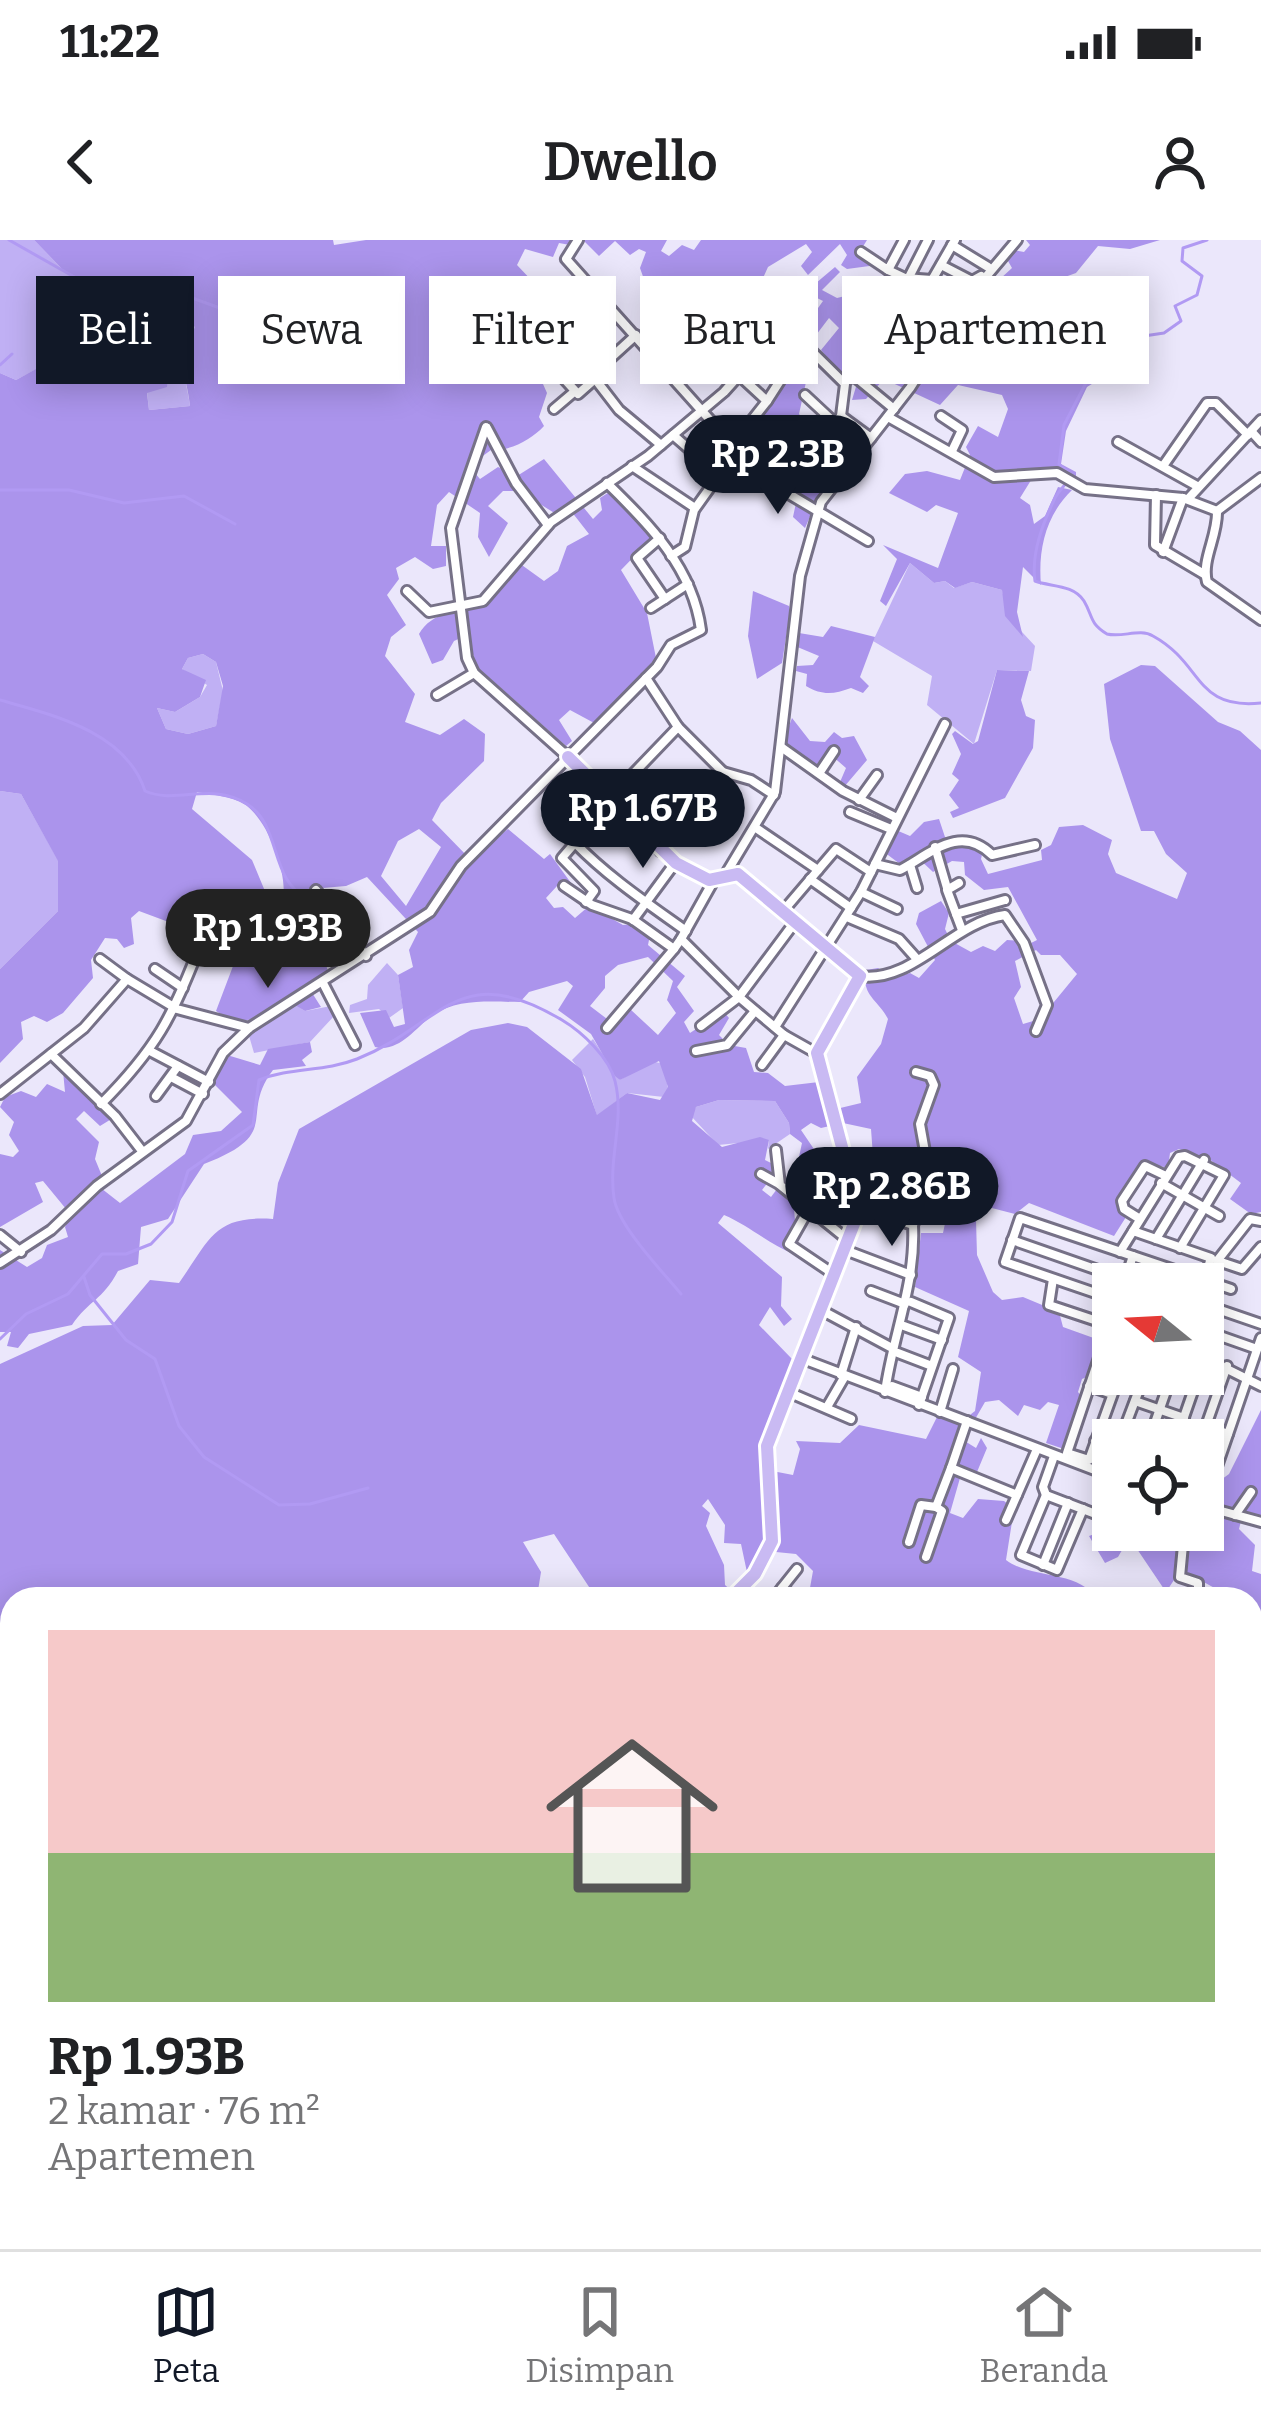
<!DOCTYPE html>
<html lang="id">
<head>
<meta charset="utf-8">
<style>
	body { margin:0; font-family:Bitter,serif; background:#f2f2f2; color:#202124; height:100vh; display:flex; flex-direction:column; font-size:45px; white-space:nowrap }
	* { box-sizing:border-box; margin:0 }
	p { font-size:39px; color:#757577 }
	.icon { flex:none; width:66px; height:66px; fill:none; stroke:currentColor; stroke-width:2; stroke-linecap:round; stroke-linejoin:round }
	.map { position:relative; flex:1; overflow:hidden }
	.details { position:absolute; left:0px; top:1347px; width:1263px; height:663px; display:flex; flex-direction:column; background:#fff; border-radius:36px 36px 0 0; box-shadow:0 6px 30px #0003 }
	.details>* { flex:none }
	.banner { position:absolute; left:36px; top:36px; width:1191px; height:108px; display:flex; gap:24px }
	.needle { width:78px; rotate:288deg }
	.buttons { position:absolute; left:1092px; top:1023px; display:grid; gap:24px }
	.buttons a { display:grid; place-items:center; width:132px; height:132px; border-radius:0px; background:#fff; box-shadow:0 6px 30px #0003; font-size:60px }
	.price { position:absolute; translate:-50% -102px; padding:0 27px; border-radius:42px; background:#111827; color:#fff; font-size:39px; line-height:78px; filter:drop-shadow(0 3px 6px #0008) }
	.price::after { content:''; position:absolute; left:50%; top:72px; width:36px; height:27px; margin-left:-18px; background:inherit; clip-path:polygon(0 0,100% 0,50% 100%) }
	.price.on { background:#222; color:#fff }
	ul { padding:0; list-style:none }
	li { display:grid; align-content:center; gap:24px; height:636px; padding:0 48px }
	li span { display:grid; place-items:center; height:372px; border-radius:0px; color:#555 }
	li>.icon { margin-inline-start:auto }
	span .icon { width:216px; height:216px; fill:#fffc; stroke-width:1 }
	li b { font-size:51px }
	.pill { padding:0 42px; border-radius:0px; background:#fff; box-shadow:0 6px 30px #0003; font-size:42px; line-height:108px }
	.pill.on { background:#111827; color:#fff }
	.status { display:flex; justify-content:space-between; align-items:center; height:84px; padding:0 60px; background:#fff; direction:ltr }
	.status svg { height:33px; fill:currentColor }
	header { display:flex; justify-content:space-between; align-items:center; height:156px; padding:0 48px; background:#fff; font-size:54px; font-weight:600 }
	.tab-bar { display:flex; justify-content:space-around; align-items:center; height:168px; border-top:3px solid #e0e0e0; background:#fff; font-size:33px; color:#757577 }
	.tab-bar a { display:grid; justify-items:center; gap:6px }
	.tab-bar .on { color:#111827 }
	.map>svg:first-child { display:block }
</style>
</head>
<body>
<div class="status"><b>11:22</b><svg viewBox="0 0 49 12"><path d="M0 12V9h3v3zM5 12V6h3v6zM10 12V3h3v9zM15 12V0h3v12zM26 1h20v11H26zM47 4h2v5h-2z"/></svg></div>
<header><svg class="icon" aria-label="back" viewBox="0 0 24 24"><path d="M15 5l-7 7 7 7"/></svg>Dwello<svg class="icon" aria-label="person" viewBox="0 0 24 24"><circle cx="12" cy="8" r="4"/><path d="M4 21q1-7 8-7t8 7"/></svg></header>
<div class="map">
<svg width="1261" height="2009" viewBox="0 0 1261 2009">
	<rect width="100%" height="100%" fill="#ebe7fb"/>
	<g fill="#c0b0f4">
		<path d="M0,0H34L65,32L87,43L89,68L130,89L156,68L195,87C175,125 185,129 190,166L149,170L147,152L167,134L81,105L16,140L0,133Z"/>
		<polygon points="910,323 934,343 945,341 954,348 972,342 1002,350 1008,377 1035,406 1031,431 997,430 974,504 927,465 932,436 873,401"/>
		<polygon points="203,414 216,422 223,451 216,486 188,494 166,489 157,468 175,472 200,457 207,445 182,429 188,418"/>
		<polygon points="0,551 21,554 58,620 58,671 0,729"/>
		<polygon points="387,723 398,735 403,768 389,778 379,769 349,773 350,765 367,759 368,745"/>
		<polygon points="290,761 305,771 331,766 335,775 310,802 254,813 245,782"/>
		<polygon points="593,799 620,840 652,821 663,824 668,848 664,857 627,853 597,876 585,837 572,820"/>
		<polygon points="719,860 775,861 789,883 790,894 768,909 769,900 718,905 691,876 696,867"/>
		<polygon points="48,1998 188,1998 185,2009 50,2009"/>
	</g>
	<g fill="#ab94ec" fill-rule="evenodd">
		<path d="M34,0H333L334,5L366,0H573L570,5L559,3L553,17L525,9L517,25L535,44L567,36L584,50L564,96L576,111L560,126L549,121L539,135L547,153L539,177L544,186C531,200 510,211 491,210L469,226L480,239L498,227L517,236L544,219L593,279L602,270L600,258L611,251L653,297L621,330L647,373L656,418L596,484L570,470L559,480L572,501L566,506L477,427L467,395L454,401L443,420L432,424L419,394C432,371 459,371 482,367L519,323L544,341L558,331L567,306L589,294L571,271L556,274L519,251H503L488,266L508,283L489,317L478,297L480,273L449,252L437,265L431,306H446V326L433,329L415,317L396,328L399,339L387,355L406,385L391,397L385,416L415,454L405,482L440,495L464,479L485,494L484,521L441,563L432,580L470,619L508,589L544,619L550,614L571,643L568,649L557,646L546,658L554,668L563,667L575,678L589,666L623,685L633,684L650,695L648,705L685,736L677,747L694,771L684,782L690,793L723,771L729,778L719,795L729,805L746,808L754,832L768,833L785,846L819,842L822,859L832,870L861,863L857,837L881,804L888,779C878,759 861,756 866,730L878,728L893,738L910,733L919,738L935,720L916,684L919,673L941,661L949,673L945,689L951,701L971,712L983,706L995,711L1007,700L1021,701L1023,707L1037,700L1008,647L984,650L965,635L964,622L952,621L933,632L916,616L900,624L884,612L896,590L910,596L924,582L939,579L945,597L985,602L981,619L988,634L1042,620L1041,610L1051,605L1059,587L1083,585L1112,600L1108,614L1116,633L1177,659L1187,633L1166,614L1154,591H1141L1110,499L1104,444L1141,425L1155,426L1218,482L1240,491L1261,510V972L1251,974L1230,959L1241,943L1209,919L1179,909L1170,913L1168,928L1144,922L1119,962L1126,977L1114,996L1029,963L1015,974L984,966L976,980L977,1015L993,1052L1002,1060L1023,1057L1059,1072L1063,1087L1102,1101L1089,1136L1082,1139L1078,1152L1082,1157L1064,1209L1046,1203L1059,1165L1048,1162L1040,1170L1024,1165L1018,1176L999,1160L985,1162L963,1200L976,1208L981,1198L987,1208L977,1232L962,1231L950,1273L963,1278L978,1259L1004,1261L1014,1269L1006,1320C1031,1339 1079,1330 1097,1359H808L813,1331L796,1314L766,1311L748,1337L741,1304L724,1303L725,1285L708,1259L702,1266L710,1273L706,1286L724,1325L725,1345L734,1353L726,1359H658L655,1353L623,1348L615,1359H597L554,1294L523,1302L541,1332L537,1357L12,1359V1482L0,1483V1124L83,1086L112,1085L150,1040L179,1043C210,999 214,975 273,979L278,943L299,889L471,790L508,783L527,787L581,829L597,875L627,853L660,860L668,847L659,821L620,840L615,836L591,794L558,770L573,746L567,741L529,752L520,762C491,762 459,758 433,775C415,788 399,813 375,807L360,773L386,770L394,787L405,784L398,735L413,727L409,710L418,692L367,637L346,646L311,649V658L336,689L331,697L302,704L315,721L326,724L329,736L309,748L321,767L305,771L290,762C264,776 244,790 216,771L241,705L215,670L193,675L182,687L139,671L131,678L134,704L124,708L117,699L105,698L91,720L93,738L63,773L47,782L34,776L21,782L23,799L0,823V729L58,671V621L21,554L0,551V133L16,140L81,104L91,106L168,134L167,147L147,153L149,170L190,166C186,129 174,125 195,87L156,68L134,90C104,82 89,75 87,43L65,32ZM203,414L216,422L223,446L216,486L188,494L166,489L157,468L175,472L200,457L206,440L182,429L188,418ZM197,552C212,555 231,556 244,564C267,578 288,633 283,658L267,656L252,620L192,569ZM419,589L441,607L406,666L381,636L398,601ZM1036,710L1041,715H1060L1077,734L1040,779L1023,784L1014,758L1021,747L1015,721ZM648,717L673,741L667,760L676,773L658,795L630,769L615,785L590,766L605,748V736L618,725ZM719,860L775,861L789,883L790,894L802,903L794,940L783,941L771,957L762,950L772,937L773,924L765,920L769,900L760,897L722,907L692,881L696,867ZM811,883L821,888L843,883L871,889L873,916L916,938L908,959L947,974L943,993H921L915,1047L969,1071L958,1117L981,1132L975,1171L961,1182L937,1177L926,1199L859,1185L840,1203L796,1201L800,1209L793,1235L762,1229L767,1190L793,1120L759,1085L770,1067L784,1086L792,1079L781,1066L782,1037L718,983L724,975C748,985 767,1003 794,1014C801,989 787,964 799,937L819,938L831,951L853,946L839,914L820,918L801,890Z"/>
		<polygon points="583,0 667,0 661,11 669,16 682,5 694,10 701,0 867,0 859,13 877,25 847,29 841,25 847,15 840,4 808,35 801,26 812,12 806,4 768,27 753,60 767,79 755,89 728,76 685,100 665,86 648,87 655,71 640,28 646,12 639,9 630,15 615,1 599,16"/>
		<polygon points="1026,0 1160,0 1130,9 1098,6 1076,33 1037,47 1009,45 985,63 976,62 978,51 988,50 1012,28 1008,21 1014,10 1024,12 1030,5"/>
		<path d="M835,27L840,32L822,50L837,58L865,51L938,72L965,121L978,115L983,96L1024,70L1083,71L1108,121L1115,119L1131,98H1142L1118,128L1087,147L1066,191L1061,224L1076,232V238L1033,237L1020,258L1030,265L1034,284L1045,276L1058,247L1072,250C1045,276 1038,311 1041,345L1023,327L1017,372L1023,397L1005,376L1002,350L972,342L955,348L945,341L934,343L910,323L886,366L880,361L897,319L883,305L938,328L958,273L936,265L927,272L889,253L905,234L927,231L960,240L970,215L966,207L978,186L998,197L1008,169L1002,155L958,145L940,165L884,139L866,159L852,160L858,140L840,133L821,110L839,88L829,78L801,115L808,133L799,174L806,183L795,209L800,220L828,236L805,288L793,277L797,258L740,208L770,161L765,154L781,149L789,126L780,120L768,126L764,118L792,89L799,95L823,61L815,57L793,73L790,65Z"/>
		<polygon points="753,351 789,366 790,372 782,423 757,439 748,396"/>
		<path d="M831,386L875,397L860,437L869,446L863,453L851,448C834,454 823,456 806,446L807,434L796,431L797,426L813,425L819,416L795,406L799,393L823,397Z"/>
		<polygon points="997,430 1029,431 1021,460 1026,476 1035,480 1033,508 1005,558 953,578 950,572 959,568 949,555 959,540 952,534 961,514 952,494 955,491 973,504 978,501"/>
		<polygon points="792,478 810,501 825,502 834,492 842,498 854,496 867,520 844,547 840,542 846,528 831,515 819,528 782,505"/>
		<path d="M310,802L312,812L302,820L306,826L273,830C238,876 285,893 204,924L168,979L141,987L138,1024L118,1031C102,1061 89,1060 72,1085L29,1094L18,1108L7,1106L11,1092H0V1010L27,1027L42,1018L47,1005L68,997L65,987L71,975L43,941L35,943L43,962L0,987V914L13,917L19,911L9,895L14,882L0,867L5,857L21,851L36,857L47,844L65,852L63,831L67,828L113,878L100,886L84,871L76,879L99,902L95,919L102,936L97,945L120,963L185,914L193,895L221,891L242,872L214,844L227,815L260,825L268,809Z"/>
		<path d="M1261,1170V1278L1243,1273L1239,1289L1255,1305L1252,1331L1261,1334V1510L1251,1496V1359C1221,1359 1207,1337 1178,1334L1166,1352L1135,1306L1125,1305L1118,1317L1105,1323L1089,1296L1100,1292L1113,1268V1290H1203V1253L1229,1234Z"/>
	</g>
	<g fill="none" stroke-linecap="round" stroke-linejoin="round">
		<g stroke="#b19af3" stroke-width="3">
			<polyline points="9,0 85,43 113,50 133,44 162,47 239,75 353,68 385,73"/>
			<path d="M1207,0L1183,8L1182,21L1202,36L1197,55L1175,66L1181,81L1164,93L1144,96L1113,127L1088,139L1064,185L1059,224L1070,234C1067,246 1061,247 1055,258C1043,283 1031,313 1035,341C1050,347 1073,344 1084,361C1093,376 1089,383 1107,394C1122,398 1140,388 1153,396C1204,424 1194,470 1261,463"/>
			<polyline points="0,125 12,114"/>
			<polyline points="0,250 69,250 124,263 184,256 235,284"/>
			<path d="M0,460C53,475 126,492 145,551C177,565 211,541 247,564C282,586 269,640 307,658"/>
			<polyline points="84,1037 90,1055 126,1100 155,1119 179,1186 204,1217 279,1265 310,1264 368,1248"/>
			<path d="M0,1099L26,1074L68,1054L102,1014H126L151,1004L172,982L188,931L253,885L259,840C291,827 324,832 357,819C443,785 457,717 562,780C582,792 609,817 615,841C625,881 608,917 614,958C618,986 663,1032 681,1054"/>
			<polyline points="1251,1593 1261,1593"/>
			<polyline points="1251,1926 1261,1926"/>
			<polyline points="209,2009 218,1998"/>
		</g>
		<defs>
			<g id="minor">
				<polyline points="578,0 566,19 762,238 868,301"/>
				<polyline points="952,5 988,27"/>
				<polyline points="861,12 888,30 904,0"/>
				<polyline points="941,25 972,41 981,36"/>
				<polyline points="888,30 905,38 932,40 955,0"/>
				<polyline points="908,39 928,0"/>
				<polyline points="767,67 845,144 841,176 809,213 840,236"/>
				<polyline points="900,89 921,103 929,117"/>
				<polyline points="636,95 592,135 619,170 661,205"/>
				<polyline points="724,97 753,124"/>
				<polyline points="741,113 761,92 765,96"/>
				<polyline points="557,131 578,154 595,139"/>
				<polyline points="844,141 854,136 894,169"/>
				<polyline points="805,155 835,183"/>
				<polyline points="767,161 785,133 786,85"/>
				<polyline points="554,169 574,152"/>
				<polyline points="841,176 871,198"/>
				<polyline points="941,176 962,190 952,211"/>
				<path d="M888,177L994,237L1057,233L1085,249L1183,258L1217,271C1218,296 1201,320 1207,342L1261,380"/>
				<polyline points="486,187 451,288 467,418 474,433 568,517"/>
				<polyline points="487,188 516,243 548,285"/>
				<polyline points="1251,191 1261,202"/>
				<polyline points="1118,202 1197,246"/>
				<polyline points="733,204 767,161 740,136"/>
				<polyline points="632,226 695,268"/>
				<polyline points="1163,226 1207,163 1216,163 1248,195"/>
				<polyline points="720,235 737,213"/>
				<polyline points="1156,255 1155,305 1204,334"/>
				<polyline points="1188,259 1261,180"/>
				<polyline points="1217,271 1261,238"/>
				<polyline points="660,298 637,318 665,359"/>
				<polyline points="1163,312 1183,258"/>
				<polyline points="671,316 685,307 694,270 719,235 673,195"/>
				<polyline points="407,351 429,372 483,361 551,282 648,216 724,152 811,55"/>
				<polyline points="651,368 688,344"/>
				<polyline points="646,438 678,487"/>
				<polyline points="437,455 474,433"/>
				<polyline points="781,507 843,551 897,578"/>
				<polyline points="820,532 834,511"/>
				<polyline points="608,560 678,487 723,532"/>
				<polyline points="859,560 877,535"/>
				<polyline points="850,572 891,589"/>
				<polyline points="756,588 818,630"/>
				<polyline points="580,597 562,618 594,651 586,662"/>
				<path d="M575,603C608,637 647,663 686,691"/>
				<polyline points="935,607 947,648"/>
				<polyline points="660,611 723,532 751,540 774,555"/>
				<path d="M875,624L900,630C929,615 960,583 992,615L1035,605"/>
				<polyline points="910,625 917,648"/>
				<polyline points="727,632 775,552 800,336 821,262 910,148 968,58 1017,0"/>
				<polyline points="810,639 851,668"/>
				<polyline points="959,643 947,650 962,690"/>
				<polyline points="564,646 592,665 632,679 674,709 681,699"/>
				<polyline points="316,650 366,716"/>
				<polyline points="861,652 897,669"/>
				<polyline points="784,670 836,609 871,632"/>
				<polyline points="956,674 1005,660"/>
				<polyline points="847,677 899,699 916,718"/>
				<polyline points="633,680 675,623"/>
				<polyline points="795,682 739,757 784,795 816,813"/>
				<polyline points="100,719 127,739"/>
				<polyline points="155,729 183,748"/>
				<path d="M860,736C912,744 953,682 1005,675L1024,703L1047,765L1036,791"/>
				<polyline points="323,743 355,805"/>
				<polyline points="701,786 739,757 681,699 714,640"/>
				<polyline points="775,787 861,652 945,484"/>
				<polyline points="607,788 674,709"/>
				<polyline points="150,811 209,842"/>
				<polyline points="696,811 727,805 755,771"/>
				<polyline points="51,814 115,876 142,911"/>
				<polyline points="762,825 784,795"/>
				<polyline points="171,837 203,854"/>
				<polyline points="0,854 84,788 127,739 177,769 249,788"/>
				<polyline points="156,856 178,826"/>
				<path d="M101,864C156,809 173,776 200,705"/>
				<polyline points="776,910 780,945 848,1000"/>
				<polyline points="761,934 779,944"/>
				<polyline points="1161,943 1219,976"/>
				<polyline points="810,967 789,1004 835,1035"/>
				<path d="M860,968L913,985C916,1044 893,1094 885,1152"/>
				<polyline points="1140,979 1124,969 1122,961 1145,926 1166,936"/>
				<polyline points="913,985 931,945 920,884 934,845 930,836 916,832"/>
				<polyline points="1133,991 1211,1018 1203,1043"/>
				<polyline points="0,995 21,1012"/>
				<polyline points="1156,999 1204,920"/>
				<polyline points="1012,1000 1138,1044"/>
				<polyline points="845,1010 911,1035"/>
				<polyline points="1120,1012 1179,917 1185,916 1224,935 1180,1008"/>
				<polyline points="1217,1021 1250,979 1261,981"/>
				<polyline points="1218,1021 1242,1029 1261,1007"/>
				<path d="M0,1023L51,990L97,946L186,881L223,813L249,788L430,672L461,626L657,427L671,405L701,390C693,328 649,284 607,243"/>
				<polyline points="1053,1039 1049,1065 1112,1086"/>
				<polyline points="1124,1043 1133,1016"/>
				<polyline points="871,1051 905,1064"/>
				<polyline points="1113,1059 1005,1022 1020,978 1231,1049"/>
				<polyline points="911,1062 949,1078 919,1165"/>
				<polyline points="1203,1064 1261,1084"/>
				<polyline points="821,1070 892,1108"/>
				<polyline points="1113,1076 1067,1213 1089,1220 1120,1134"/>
				<polyline points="904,1086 942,1100"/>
				<polyline points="1203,1090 1257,1109"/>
				<polyline points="898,1113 932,1126"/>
				<polyline points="1203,1117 1261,1146"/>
				<polyline points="803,1119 1113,1237"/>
				<polyline points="841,1135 856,1087"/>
				<polyline points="892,1146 922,1157"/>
				<polyline points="1089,1146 1112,1154"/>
				<polyline points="788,1152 851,1179"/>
				<polyline points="1135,1161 1184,1178"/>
				<polyline points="827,1167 845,1136"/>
				<polyline points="940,1172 953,1129"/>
				<polyline points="967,1181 951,1228 1017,1255 1037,1209"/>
				<polyline points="1206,1186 1228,1194"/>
				<polyline points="1120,1200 1145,1134"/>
				<polyline points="1149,1200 1172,1134"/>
				<polyline points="1176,1200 1199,1134"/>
				<polyline points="1201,1200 1227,1126"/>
				<polyline points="1095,1201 1113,1208"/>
				<polyline points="1054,1216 1043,1247 1046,1255 1106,1278"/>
				<polyline points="1213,1238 1261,1098"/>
				<polyline points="1046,1255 1021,1315 1057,1330 1083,1269"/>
				<polyline points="1203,1266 1261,1282"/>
				<polyline points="1235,1275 1251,1252"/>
				<polyline points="1006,1280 1017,1255"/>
				<polyline points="1177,1290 1183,1305 1180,1337 1198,1343 1198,1359"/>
				<polyline points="909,1302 921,1265 936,1267 951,1228"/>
				<polyline points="926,1317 942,1271 936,1267"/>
				<polyline points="1043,1325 1068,1263"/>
				<polyline points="782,1348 797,1359"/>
				<polyline points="773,1359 797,1329"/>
				<polyline points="1168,1359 1171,1359"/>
				<polyline points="1251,1549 1261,1549"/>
				<polyline points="0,1692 12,1692"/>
				<polyline points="12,1740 5,1797 12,1848"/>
				<polyline points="1251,1752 1261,1756"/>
				<polyline points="1251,1780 1255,1782"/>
				<polyline points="0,1878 12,1877"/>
				<polyline points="0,1947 12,1945"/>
				<polyline points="1070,1998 1099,2009"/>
				<polyline points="960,2009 965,1999 989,2000 987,2009"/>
				<polyline points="1024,2009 1024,1998"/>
				<polyline points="1042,2009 1043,1998"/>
				<polyline points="1064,2009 1064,1998"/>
				<polyline points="1228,2009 1230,2004"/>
			</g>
			<g id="major">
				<polyline points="568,517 676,623 709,640 738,634 860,736 817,813 859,971 767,1206 772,1301 755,1334 730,1359"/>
				<polyline points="196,2009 199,1998"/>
			</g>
			<g id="highway">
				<polyline points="0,1609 12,1609"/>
				<polyline points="1251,1842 1261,1843"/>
				<polyline points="1251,1857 1261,1859"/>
				<polyline points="650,2009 673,1998"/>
			</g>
		</defs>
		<use href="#minor" stroke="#767187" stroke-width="14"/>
		<use href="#major" stroke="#fff" stroke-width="18"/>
		<use href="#highway" stroke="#fff" stroke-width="21"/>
		<use href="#minor" stroke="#fff" stroke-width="8"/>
		<use href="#major" stroke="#c9baf3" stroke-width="12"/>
		<use href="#highway" stroke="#a58ceb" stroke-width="15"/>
	</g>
</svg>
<div class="buttons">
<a><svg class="needle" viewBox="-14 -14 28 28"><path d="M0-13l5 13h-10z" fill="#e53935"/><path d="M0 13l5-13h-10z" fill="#757577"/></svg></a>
<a><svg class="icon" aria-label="locate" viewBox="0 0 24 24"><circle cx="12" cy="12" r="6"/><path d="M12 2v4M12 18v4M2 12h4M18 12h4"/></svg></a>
</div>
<b class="price" style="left:778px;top:277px">Rp 2.3B</b>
<b class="price" style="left:643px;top:631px">Rp 1.67B</b>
<b class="price on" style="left:268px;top:751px">Rp 1.93B</b>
<b class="price" style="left:892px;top:1009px">Rp 2.86B</b>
<div class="banner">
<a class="pill on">Beli</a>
<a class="pill">Sewa</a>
<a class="pill">Filter</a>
<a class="pill">Baru</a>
<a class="pill">Apartemen</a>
</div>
<section class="details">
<ul>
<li><span style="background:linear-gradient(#f6c9c9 60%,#8fb573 0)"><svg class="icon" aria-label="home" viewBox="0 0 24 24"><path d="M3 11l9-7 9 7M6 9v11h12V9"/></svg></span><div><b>Rp 1.93B</b><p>2 kamar · 76 m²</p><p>Apartemen</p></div></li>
</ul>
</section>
</div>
<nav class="tab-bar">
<a class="on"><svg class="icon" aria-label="map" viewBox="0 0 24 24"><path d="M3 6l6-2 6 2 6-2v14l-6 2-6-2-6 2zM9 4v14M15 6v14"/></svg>Peta</a>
<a><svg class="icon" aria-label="saved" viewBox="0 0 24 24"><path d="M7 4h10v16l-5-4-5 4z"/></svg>Disimpan</a>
<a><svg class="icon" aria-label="home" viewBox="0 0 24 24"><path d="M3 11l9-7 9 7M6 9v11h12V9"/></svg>Beranda</a>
</nav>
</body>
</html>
